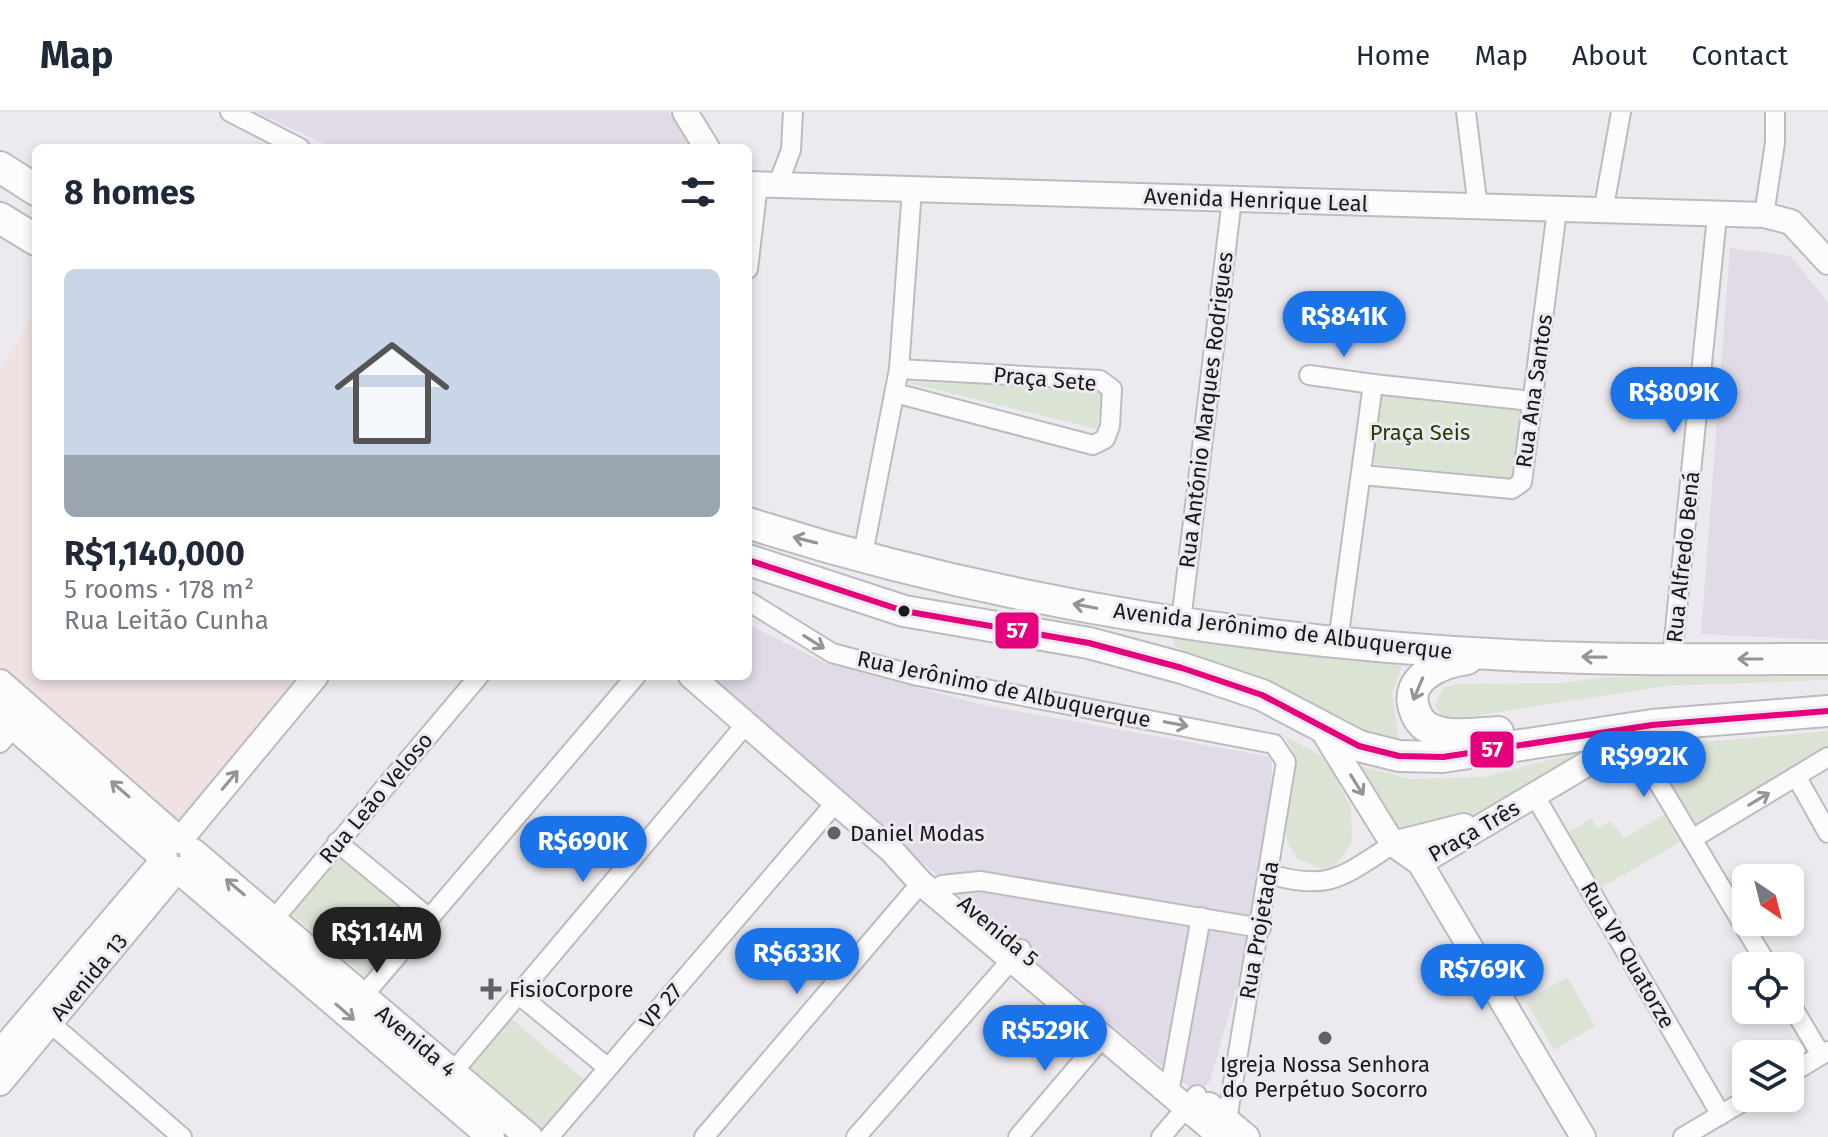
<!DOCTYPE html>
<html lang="en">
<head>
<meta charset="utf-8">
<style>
	body { margin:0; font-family:"Fira Sans",sans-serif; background:#f6f6f7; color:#1f2937; height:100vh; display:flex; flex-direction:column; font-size:30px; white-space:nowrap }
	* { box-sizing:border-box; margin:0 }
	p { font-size:26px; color:#747a83 }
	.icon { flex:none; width:44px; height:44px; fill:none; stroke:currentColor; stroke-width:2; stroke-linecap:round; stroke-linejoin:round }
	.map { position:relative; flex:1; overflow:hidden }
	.sheet { position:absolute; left:32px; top:32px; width:720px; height:536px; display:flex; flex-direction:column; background:#fff; border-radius:12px; box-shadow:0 4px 12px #0003 }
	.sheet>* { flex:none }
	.needle { width:52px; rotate:145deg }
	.fabs { position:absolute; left:1732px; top:752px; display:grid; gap:16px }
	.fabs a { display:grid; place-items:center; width:72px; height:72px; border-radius:12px; background:#fff; box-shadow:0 4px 12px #0003; font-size:40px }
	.price { position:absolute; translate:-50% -68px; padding:0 18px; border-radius:28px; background:#1a73e8; color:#fff; font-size:26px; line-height:52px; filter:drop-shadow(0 2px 4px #0008) }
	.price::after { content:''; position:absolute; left:50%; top:48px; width:24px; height:18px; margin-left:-12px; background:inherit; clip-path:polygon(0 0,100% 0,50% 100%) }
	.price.current { background:#222; color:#fff }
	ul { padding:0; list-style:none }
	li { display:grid; align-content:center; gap:16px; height:424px; padding:0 32px }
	li span { display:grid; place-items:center; height:248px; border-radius:12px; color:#555 }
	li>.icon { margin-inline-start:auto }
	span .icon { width:144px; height:144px; fill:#fffc; stroke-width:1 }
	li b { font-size:34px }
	h2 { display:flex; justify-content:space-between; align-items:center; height:96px; padding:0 32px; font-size:34px }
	header { display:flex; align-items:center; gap:48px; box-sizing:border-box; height:112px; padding:0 40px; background:#fff; border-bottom:2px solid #e0e1e3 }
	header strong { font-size:38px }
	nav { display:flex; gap:44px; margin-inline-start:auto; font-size:28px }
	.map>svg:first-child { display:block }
</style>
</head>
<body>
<header>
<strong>Map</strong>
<nav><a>Home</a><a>Map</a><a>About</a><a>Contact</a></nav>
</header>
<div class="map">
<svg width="1828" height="1025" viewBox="0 0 1828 1025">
	<rect width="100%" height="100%" fill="#eceaef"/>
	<g fill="#e0dbe6">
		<polygon points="256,0 669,0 691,36 333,36"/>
		<polygon points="1730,136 1791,144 1828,191 1828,528 1701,522"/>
		<polygon points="748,512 825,551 983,593 1272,645 1269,762 1210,969 1203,976 1195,979 1171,962 1020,837 712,564 748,564"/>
	</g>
	<polygon fill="#f0e1e2" points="36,199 36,564 299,564 181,710 0,554 0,258"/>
	<g fill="#dbe3d5">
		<polygon points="905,270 1102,276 1097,317"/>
		<polygon points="1382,278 1530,296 1516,367 1373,352"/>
		<polygon points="1173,525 1402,554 1392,582 1399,628 1364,620 1175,534"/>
		<polygon points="1828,561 1828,568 1666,574 1460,606 1440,603 1435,593 1443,576 1460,572 1560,571 1609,565"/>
		<polygon points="1828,619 1828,638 1697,718 1647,635"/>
		<polygon points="1284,623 1326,647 1351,695 1352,730 1336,754 1324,758 1312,753 1297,746 1288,732 1284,713 1295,644"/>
		<polygon points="1595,636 1476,703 1456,710 1398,719 1360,664 1360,654 1410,667 1484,665"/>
		<polygon points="1664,702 1680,730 1599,777 1568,721 1591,707 1597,716 1611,709 1624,727"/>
		<polygon points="340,738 418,805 367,865 289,800"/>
		<polygon points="1567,865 1595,914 1554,938 1526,889"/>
		<polygon points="509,905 586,969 541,1025 462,961"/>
	</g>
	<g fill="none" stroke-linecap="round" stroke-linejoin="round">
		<defs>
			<g id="minor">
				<polyline points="230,0 300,36"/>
				<polyline points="1466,0 1478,96"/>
				<polyline points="778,72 791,38 793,0"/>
				<polyline points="1603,100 1621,0"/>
				<polyline points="1764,103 1775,31 1775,0"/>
				<polyline points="748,157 758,72"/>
				<polyline points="1309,263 1373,272"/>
				<polyline points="895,281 1093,333 1105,327 1110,314 1112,277 1100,268 899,257"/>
				<polyline points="1362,363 1512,377 1522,370 1557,98"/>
				<polyline points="863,442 899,257 912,77"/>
				<polyline points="748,489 832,541 918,564 1274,632 1286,650 1227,1008"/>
				<polyline points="1181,509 1232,87"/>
				<polyline points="1338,529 1373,272 1532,289"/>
				<polyline points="1672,547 1717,104"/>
				<polyline points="1631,625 1768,854"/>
				<polyline points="0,631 14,615"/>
				<polyline points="1796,664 1828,721"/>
				<polyline points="1535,684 1721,1003"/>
				<polyline points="1692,727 1828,645"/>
				<polyline points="337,730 429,806"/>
				<path d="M1269,762C1330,780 1343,764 1393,732"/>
				<polyline points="942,773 980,769 1261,816"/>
				<polyline points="273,808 479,564"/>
				<polyline points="518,882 608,956"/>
				<polyline points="363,884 636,564"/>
				<polyline points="1790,891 1821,943"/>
				<polyline points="42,904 182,1025"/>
				<polyline points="453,960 746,612"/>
				<polyline points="1790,962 1828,939"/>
				<polyline points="1169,981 1201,805"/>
				<polyline points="549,1025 836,690"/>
				<polyline points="704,1025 921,771"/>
				<polyline points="856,1025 1021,837"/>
				<polyline points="1018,1025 1103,925"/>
				<polyline points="1161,1025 1197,983"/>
				<polyline points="1683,1025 1749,986"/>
			</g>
			<g id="tertiary">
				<polyline points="685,0 707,36"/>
				<polyline points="748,72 1764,103 1791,110 1828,150"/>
				<polyline points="691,564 892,739 921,771 1221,1025"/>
				<polyline points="1320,614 1393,732 1420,751 1583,1025"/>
				<polyline points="180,728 316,564"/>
				<polyline points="1393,732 1464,714"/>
				<polyline points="1420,751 1644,618"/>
				<polyline points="0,940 164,747"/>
				<polyline points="0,971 177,758"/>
				<polyline points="1209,993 1247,1025"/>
			</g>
			<g id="secondary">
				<polyline points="0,571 179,728"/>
				<polyline points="0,602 164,746"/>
				<polyline points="193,740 529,1025"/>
				<polyline points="179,758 491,1025"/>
			</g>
			<g id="primary">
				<polyline points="0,55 36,78"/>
				<polyline points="0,106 36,128"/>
				<path d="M748,411C992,489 1252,530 1508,543C1614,549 1721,547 1828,547"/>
				<polyline points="748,448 904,499 1089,531 1182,556 1262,583 1359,634 1399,644 1443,645 1652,613 1828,599"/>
				<path d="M1467,547C1442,550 1402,566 1415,599C1418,607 1423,614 1431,617C1450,626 1477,621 1498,620"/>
			</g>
		</defs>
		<use href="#minor" stroke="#bcbbbf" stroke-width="22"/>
		<use href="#tertiary" stroke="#bcbbbf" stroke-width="28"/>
		<use href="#secondary" stroke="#bcbbbf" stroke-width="30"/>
		<use href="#primary" stroke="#bcbbbf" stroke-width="34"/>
		<use href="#minor" stroke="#fcfcfd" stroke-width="18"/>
		<use href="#tertiary" stroke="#fcfcfd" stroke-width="24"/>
		<use href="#secondary" stroke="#fcfcfd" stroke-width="26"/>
		<use href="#primary" stroke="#fcfcfd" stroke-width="30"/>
		<defs>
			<polyline id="bus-1" points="748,448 904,499 1089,531 1182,556 1262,583 1359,634 1399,644 1443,645 1652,613 1828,599"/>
		</defs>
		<use href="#bus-1" stroke="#ece9f0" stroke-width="12"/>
		<use href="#bus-1" stroke="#e5007d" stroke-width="6"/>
	</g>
	<defs><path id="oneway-shaft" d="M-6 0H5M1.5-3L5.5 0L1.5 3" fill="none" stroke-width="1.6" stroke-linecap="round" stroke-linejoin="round" transform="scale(2)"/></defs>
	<g stroke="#959597">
		<use href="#oneway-shaft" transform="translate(805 428) rotate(-166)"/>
		<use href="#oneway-shaft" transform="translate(1085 494) rotate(-169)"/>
		<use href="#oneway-shaft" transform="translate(814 530) rotate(32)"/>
		<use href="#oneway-shaft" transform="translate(1594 545) rotate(-179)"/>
		<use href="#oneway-shaft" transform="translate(1750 547) rotate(-180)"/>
		<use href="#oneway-shaft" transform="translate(1418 577) rotate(113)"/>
		<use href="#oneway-shaft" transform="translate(1176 612) rotate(11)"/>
		<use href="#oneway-shaft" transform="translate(230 668) rotate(-50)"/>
		<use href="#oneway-shaft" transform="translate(1357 673) rotate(58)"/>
		<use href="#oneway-shaft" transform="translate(120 677) rotate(-139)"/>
		<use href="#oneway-shaft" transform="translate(1759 687) rotate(-31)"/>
		<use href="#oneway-shaft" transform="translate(235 775) rotate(-140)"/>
		<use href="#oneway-shaft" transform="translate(345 900) rotate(41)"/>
	</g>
	<circle fill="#18171a" stroke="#ece9f0" stroke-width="3" cx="904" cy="499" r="7"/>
	<g fill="#626165" stroke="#ece9f0" stroke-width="3">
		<circle cx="834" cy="721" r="8"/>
		<path d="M487 865h8v8h8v8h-8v8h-8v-8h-8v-8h8z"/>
		<circle cx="1325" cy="926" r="8"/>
	</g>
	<g text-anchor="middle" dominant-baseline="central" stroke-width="6" stroke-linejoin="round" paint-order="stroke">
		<g font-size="22" fill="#18171a" stroke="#ece9f0">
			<text transform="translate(1256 88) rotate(2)">Avenida Henrique Leal</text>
			<text transform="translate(1045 267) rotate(5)">Praça Sete</text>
			<text transform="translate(1534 279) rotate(-82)">Rua Ana Santos</text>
			<text transform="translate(1206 298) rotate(-83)">Rua António Marques Rodrigues</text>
			<text transform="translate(1683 445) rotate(-84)">Rua Alfredo Bená</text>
			<text transform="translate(1283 519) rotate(7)">Avenida Jerônimo de Albuquerque</text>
			<text transform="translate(1004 577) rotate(12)">Rua Jerônimo de Albuquerque</text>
			<text transform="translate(376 686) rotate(-50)">Rua Leão Veloso</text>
			<text transform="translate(1474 719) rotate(-30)">Praça Três</text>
			<text transform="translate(1259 818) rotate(-80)">Rua Projetada</text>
			<text transform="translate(998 819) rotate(40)">Avenida 5</text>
			<text transform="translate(1628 843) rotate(60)">Rua VP Quatorze</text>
			<text transform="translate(89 865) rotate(-50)">Avenida 13</text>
			<text transform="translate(661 894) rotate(-49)">VP 27</text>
			<text transform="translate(416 929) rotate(40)">Avenida 4</text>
		</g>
		<g font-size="22" fill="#273f07" stroke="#ece9f0">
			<text x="1420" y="320">Praça Seis</text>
		</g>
		<g font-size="22" fill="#18171a" stroke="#ece9f0" text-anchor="start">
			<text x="850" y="721">Daniel Modas</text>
			<text x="509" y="877">FisioCorpore</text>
			<text x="1325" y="952" text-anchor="middle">Igreja Nossa Senhora<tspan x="1325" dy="25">do Perpétuo Socorro</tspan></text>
		</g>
	</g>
	<g stroke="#ece9f0" stroke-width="3">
		<rect x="994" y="499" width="46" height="39" rx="8" fill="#e5007d"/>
		<rect x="1469" y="618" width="46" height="39" rx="8" fill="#e5007d"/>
	</g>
	<g font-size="22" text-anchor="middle" font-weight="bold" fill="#fff">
		<text x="1017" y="526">57</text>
		<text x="1492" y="645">57</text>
	</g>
</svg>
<div class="fabs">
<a><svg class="needle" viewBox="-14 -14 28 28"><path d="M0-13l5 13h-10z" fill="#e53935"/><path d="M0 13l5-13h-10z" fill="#747a83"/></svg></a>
<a><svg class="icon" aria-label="locate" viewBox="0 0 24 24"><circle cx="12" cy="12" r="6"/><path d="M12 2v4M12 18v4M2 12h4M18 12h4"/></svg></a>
<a><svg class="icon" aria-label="layers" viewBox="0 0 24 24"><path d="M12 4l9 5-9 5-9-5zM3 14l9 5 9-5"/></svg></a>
</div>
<b class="price" style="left:1344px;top:247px">R$841K</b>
<b class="price" style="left:1674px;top:323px">R$809K</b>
<b class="price" style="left:1644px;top:687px">R$992K</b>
<b class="price" style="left:583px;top:772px">R$690K</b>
<b class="price current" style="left:377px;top:863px">R$1.14M</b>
<b class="price" style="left:797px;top:884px">R$633K</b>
<b class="price" style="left:1482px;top:900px">R$769K</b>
<b class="price" style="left:1045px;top:961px">R$529K</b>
<section class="sheet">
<h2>8 homes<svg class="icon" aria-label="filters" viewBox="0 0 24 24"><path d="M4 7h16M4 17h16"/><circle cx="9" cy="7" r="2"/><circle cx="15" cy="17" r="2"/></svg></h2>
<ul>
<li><span style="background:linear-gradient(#c9d6e8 75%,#9aa5b1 0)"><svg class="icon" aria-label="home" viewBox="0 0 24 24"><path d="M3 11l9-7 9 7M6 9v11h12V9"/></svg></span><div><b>R$1,140,000</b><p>5 rooms · 178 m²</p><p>Rua Leitão Cunha</p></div></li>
</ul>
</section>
</div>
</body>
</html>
